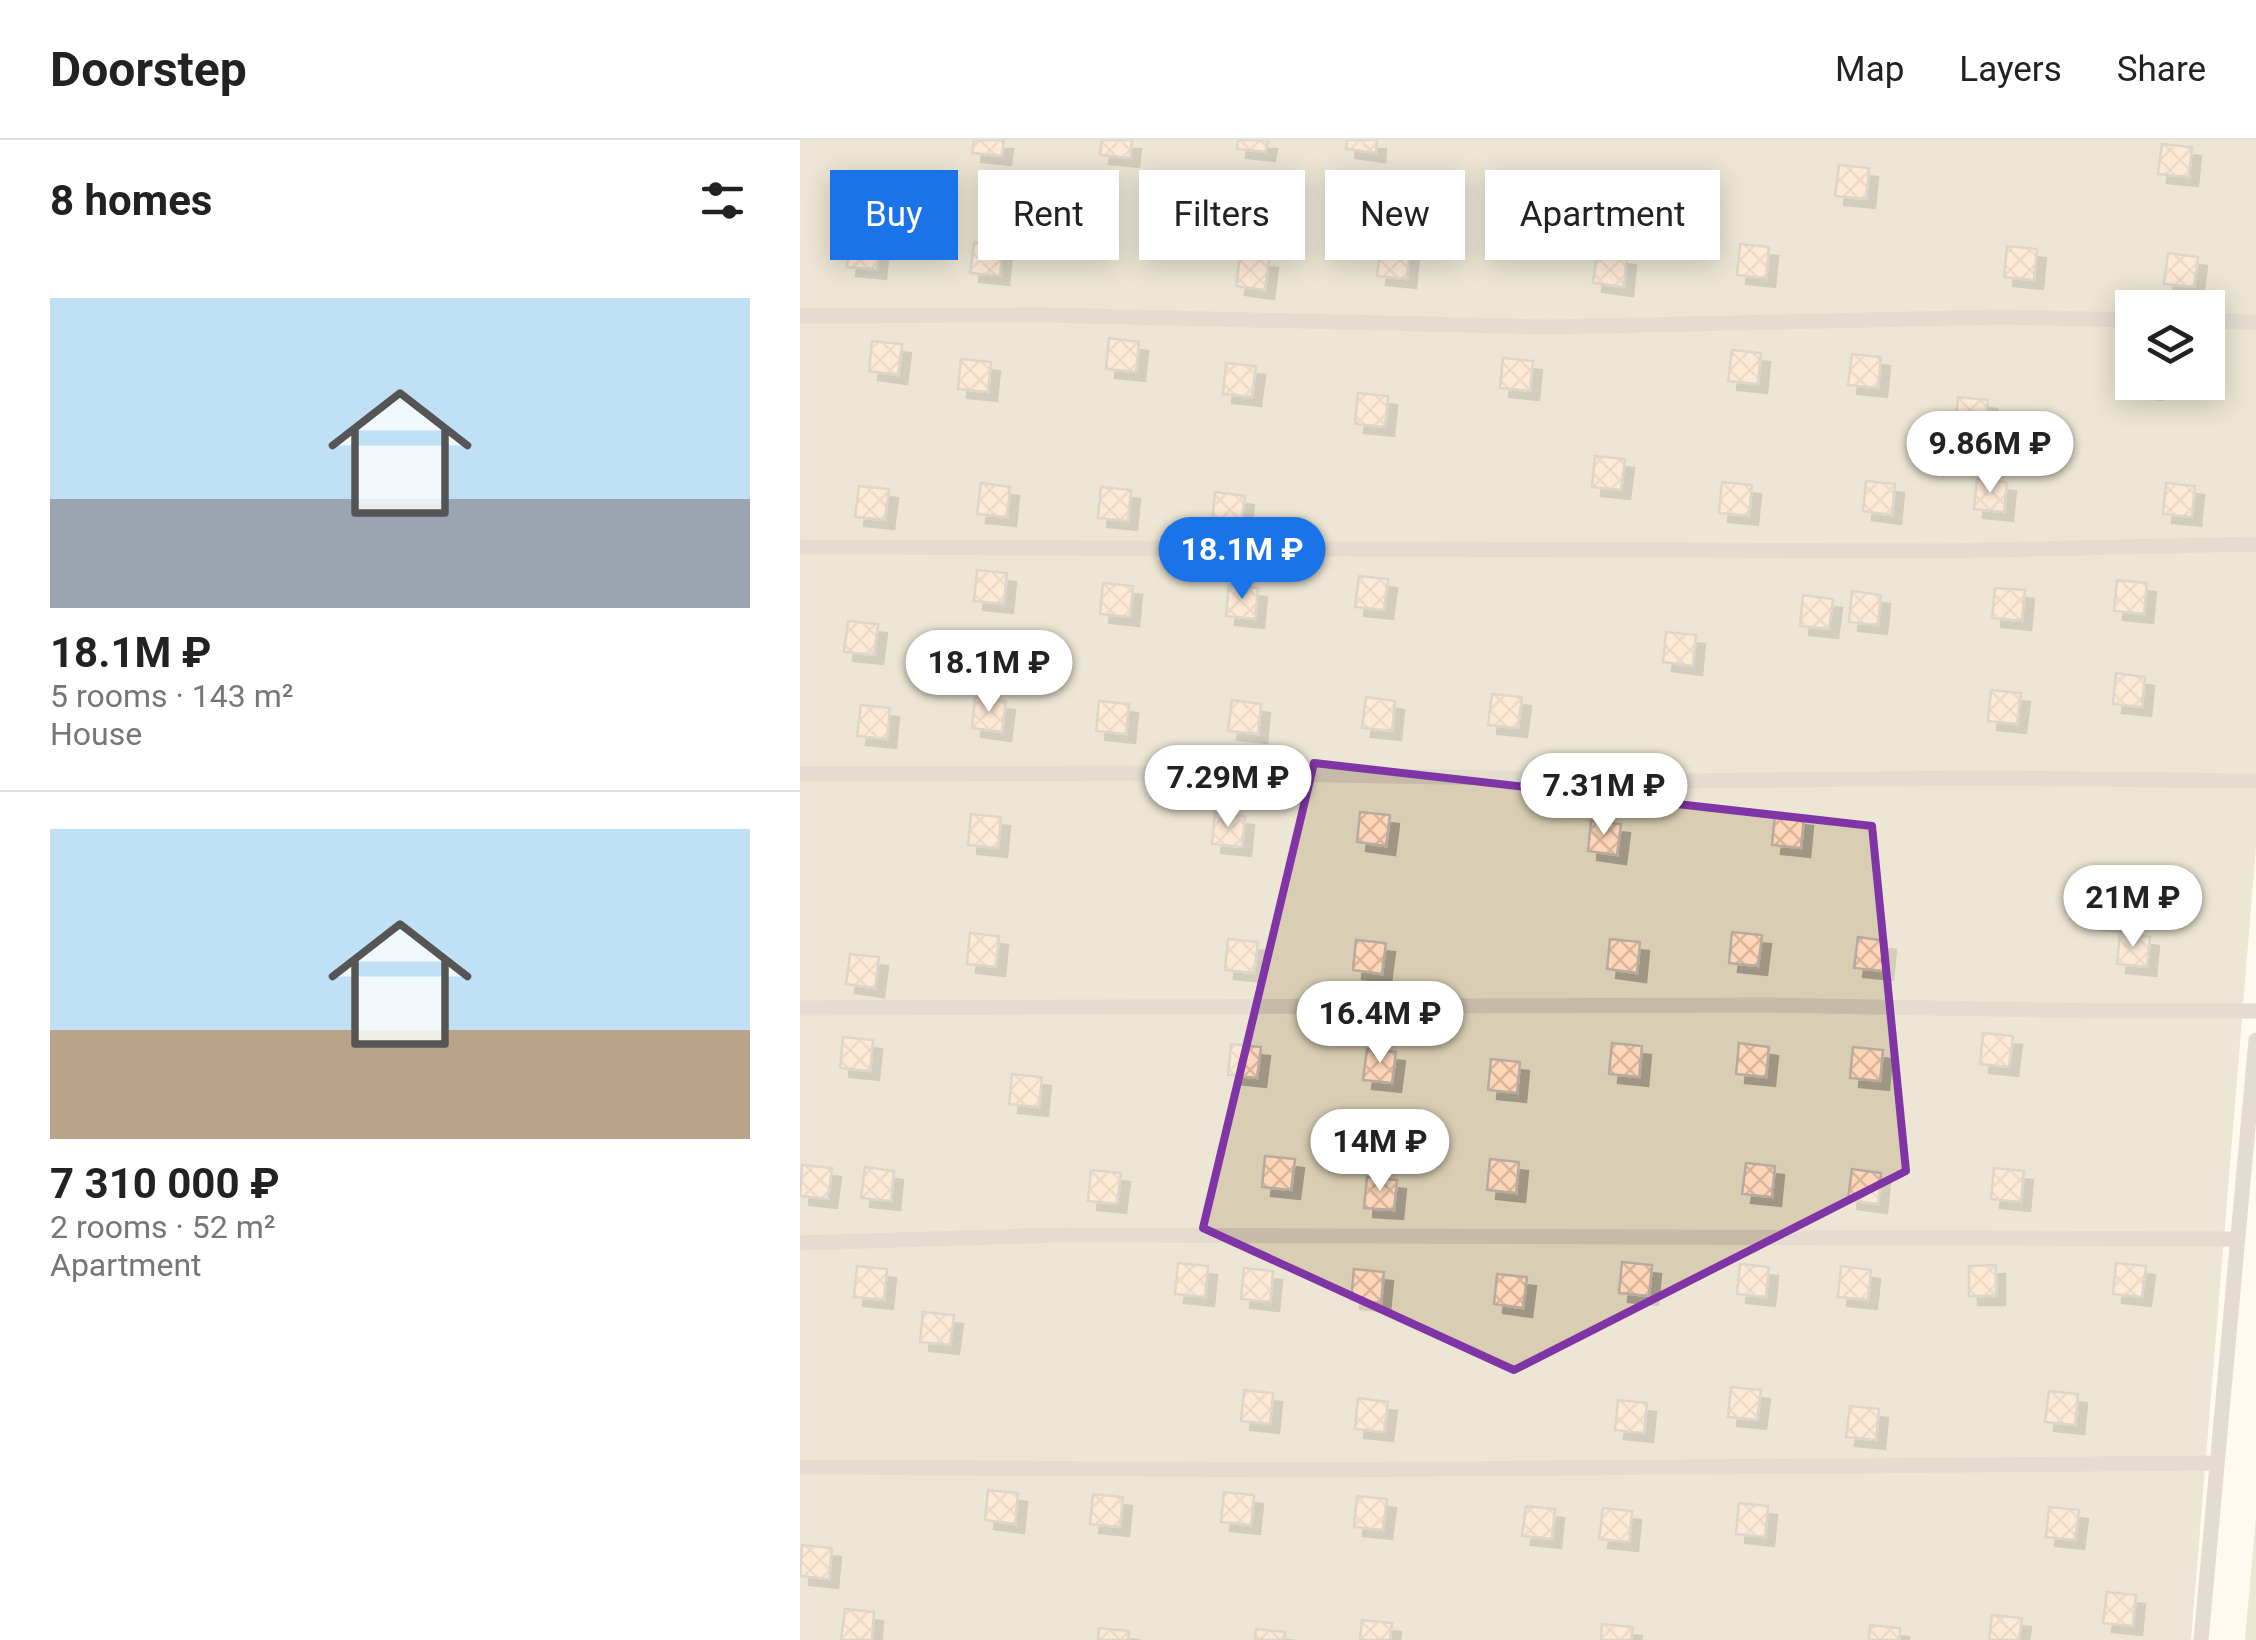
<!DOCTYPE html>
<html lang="en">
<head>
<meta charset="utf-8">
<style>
	body { margin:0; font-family:Roboto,sans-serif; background:#f2f2f2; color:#222; height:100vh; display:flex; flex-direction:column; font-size:38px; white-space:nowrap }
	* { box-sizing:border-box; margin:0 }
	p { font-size:32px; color:#767676 }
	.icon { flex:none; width:55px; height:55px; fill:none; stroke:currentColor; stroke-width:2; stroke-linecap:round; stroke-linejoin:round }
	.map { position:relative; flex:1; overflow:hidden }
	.panel { display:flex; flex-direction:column; background:#fff; width:800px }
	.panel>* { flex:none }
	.guide { position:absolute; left:30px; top:30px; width:950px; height:90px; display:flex; gap:20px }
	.controls { position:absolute; left:1315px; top:150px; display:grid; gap:20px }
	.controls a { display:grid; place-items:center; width:110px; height:110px; border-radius:0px; background:#fff; box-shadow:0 5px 25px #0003; font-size:50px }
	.price { position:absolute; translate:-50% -85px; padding:0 22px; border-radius:35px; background:#fff; color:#222; font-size:32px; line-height:65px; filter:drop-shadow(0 2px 5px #0008) }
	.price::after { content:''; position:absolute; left:50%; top:60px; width:30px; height:22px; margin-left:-15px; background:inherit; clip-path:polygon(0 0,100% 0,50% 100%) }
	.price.active { background:#1a73e8; color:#fff }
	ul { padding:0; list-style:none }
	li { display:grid; align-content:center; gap:20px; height:530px; padding:0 50px }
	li+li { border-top:2px solid #e0e0e0 }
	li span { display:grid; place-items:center; height:310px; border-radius:0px; color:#555 }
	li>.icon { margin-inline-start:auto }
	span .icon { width:180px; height:180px; fill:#fffc; stroke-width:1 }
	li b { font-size:42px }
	h2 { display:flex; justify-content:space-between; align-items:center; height:120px; padding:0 50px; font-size:42px }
	.chip { padding:0 35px; border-radius:0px; background:#fff; box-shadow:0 5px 25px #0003; font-size:35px; line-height:90px }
	.chip.active { background:#1a73e8; color:#fff }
	header { display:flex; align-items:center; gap:60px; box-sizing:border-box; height:140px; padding:0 50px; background:#fff; border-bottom:2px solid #e0e0e0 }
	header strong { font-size:48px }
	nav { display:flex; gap:55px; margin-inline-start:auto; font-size:35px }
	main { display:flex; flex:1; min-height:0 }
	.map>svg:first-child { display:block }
</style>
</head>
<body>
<header>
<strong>Doorstep</strong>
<nav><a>Map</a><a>Layers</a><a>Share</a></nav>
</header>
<main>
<section class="panel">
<h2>8 homes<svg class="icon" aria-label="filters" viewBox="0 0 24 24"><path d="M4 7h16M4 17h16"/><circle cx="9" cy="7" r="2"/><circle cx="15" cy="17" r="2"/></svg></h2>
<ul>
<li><span style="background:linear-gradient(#bfe0f5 65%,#9aa5b1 0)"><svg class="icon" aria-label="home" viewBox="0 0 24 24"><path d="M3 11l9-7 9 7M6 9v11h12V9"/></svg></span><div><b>18.1M ₽</b><p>5 rooms · 143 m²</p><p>House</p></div></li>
<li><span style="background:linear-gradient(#bfe0f5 65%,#b9a48a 0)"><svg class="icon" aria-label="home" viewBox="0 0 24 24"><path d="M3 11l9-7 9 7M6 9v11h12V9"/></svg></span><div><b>7 310 000 ₽</b><p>2 rooms · 52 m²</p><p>Apartment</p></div></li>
</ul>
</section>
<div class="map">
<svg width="1456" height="1500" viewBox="0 0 1456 1500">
	<defs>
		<pattern id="building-cross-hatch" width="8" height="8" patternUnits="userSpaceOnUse" patternTransform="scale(2.5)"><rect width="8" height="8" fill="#fed5b6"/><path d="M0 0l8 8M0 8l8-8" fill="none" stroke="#d9b69b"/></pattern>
		<filter id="shadow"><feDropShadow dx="9" dy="9" stdDeviation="0" flood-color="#0004"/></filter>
	</defs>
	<rect width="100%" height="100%" fill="#fefaee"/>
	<g fill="#d9ceb3" fill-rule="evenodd">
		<path d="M0,0H1456V707L1391,1500H0ZM1332,168H1408V242H1332Z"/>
		<polygon points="1456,1377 1456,1500 1445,1500"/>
	</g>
	<g fill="url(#building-cross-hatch)" stroke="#b7aaa1" stroke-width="2.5" filter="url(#shadow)">
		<polygon points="174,0 204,0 202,16 172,13"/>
		<polygon points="302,0 332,0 330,18 300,15"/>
		<polygon points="438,0 468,0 466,12 437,9"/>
		<polygon points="547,0 577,0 576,13 546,9"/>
		<polygon points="1362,4 1392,7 1389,37 1358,34"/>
		<polygon points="1039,25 1069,28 1066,59 1035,56"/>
		<polygon points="51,97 80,100 77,130 47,127"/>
		<polygon points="174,102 203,106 200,136 170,133"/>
		<polygon points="940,104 969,107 966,138 937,135"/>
		<polygon points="581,105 610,108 607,139 577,136"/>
		<polygon points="1207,106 1237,109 1234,140 1204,137"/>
		<polygon points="797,113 827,116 824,147 793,143"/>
		<polygon points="1368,113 1398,117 1394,147 1364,144"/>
		<polygon points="440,116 469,119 465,150 436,146"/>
		<polygon points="309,198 339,202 336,232 306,229"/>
		<polygon points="72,201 102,204 98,235 69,231"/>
		<polygon points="932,210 961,213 958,244 928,241"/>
		<polygon points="1052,214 1081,217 1078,248 1048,245"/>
		<polygon points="1327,217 1332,217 1332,242 1355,242 1354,251 1324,248"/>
		<polygon points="703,218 733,221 730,251 700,248"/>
		<polygon points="161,219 191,222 188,252 158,249"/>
		<polygon points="426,223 456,226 452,257 423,254"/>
		<polygon points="558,253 588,256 585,287 555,284"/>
		<polygon points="1158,257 1188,260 1185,291 1155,288"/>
		<polygon points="795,316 825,319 821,350 792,347"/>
		<polygon points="1177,339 1207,342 1204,372 1174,369"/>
		<polygon points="1066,341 1095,344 1092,375 1063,371"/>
		<polygon points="922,342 952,345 949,376 919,373"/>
		<polygon points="181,343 210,347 207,377 177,374"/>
		<polygon points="1366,343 1395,346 1392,377 1363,374"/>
		<polygon points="59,346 89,349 85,380 55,377"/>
		<polygon points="301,347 331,350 328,381 298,378"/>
		<polygon points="415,352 445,356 441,386 412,383"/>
		<polygon points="177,430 207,433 204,464 174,461"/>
		<polygon points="559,436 588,439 584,470 555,467"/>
		<polygon points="1317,440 1347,443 1344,474 1314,471"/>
		<polygon points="303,443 333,446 330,477 300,474"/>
		<polygon points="429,445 458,448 455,479 426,476"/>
		<polygon points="1195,448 1225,450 1222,481 1192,478"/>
		<polygon points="1052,451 1081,455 1078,485 1049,482"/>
		<polygon points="1003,455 1033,459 1029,489 1000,486"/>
		<polygon points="48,481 78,484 74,515 44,512"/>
		<polygon points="866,492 896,495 893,526 863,522"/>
		<polygon points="1316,533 1345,537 1342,567 1313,564"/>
		<polygon points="1191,550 1221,553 1217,584 1188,581"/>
		<polygon points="692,554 722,557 718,588 688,585"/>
		<polygon points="566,557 595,561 592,591 562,588"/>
		<polygon points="175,558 206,561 202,592 172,588"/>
		<polygon points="432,560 461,564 458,594 428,591"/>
		<polygon points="299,561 329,564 326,594 296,591"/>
		<polygon points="61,565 90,568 87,599 57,596"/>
		<polygon points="560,672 590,675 586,706 557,702"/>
		<polygon points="415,673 445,676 442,707 412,704"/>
		<polygon points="171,674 201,677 198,708 168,705"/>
		<polygon points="975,674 1004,677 1001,708 972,705"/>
		<polygon points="791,681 821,684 817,715 788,711"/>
		<polygon points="1285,750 1315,753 1312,783 1282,780"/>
		<polygon points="932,792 962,795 958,826 929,823"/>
		<polygon points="170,793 199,796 196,827 167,824"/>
		<polygon points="1320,793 1350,797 1347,827 1317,824"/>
		<polygon points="1058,797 1087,801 1084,831 1054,828"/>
		<polygon points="428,799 458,802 454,833 425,830"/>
		<polygon points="810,799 840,802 837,833 807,829"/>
		<polygon points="556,800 586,803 582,834 553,830"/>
		<polygon points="50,814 79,817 75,848 46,844"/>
		<polygon points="1183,893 1213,896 1209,927 1180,924"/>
		<polygon points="43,897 73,900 70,931 40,928"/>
		<polygon points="812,903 842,906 839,937 809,934"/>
		<polygon points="939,903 969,907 966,937 936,934"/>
		<polygon points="431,904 461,907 457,938 428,935"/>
		<polygon points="1053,907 1083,910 1080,941 1050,938"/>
		<polygon points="567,909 596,912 592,943 563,940"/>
		<polygon points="691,919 720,922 717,953 688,950"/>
		<polygon points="212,934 242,937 239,967 209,964"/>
		<polygon points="465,1016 495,1019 491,1050 462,1047"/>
		<polygon points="690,1019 719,1022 716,1053 687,1050"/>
		<polygon points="946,1023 975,1026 972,1057 942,1054"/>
		<polygon points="2,1025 32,1028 28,1059 0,1056"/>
		<polygon points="65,1027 94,1031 91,1061 61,1058"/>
		<polygon points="1194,1028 1224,1031 1221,1062 1191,1059"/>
		<polygon points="1052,1029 1081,1033 1078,1064 1048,1060"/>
		<polygon points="291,1030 321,1033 317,1064 288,1061"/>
		<polygon points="567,1037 597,1040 594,1070 564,1068"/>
		<polygon points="822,1122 852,1125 849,1156 819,1153"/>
		<polygon points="378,1123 408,1126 405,1157 375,1154"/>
		<polygon points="1316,1123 1346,1126 1342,1157 1313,1154"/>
		<polygon points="940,1124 969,1127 966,1157 937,1154"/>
		<polygon points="1196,1125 1196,1156 1169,1156 1169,1126"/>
		<polygon points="57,1126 87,1129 84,1160 54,1157"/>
		<polygon points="1041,1126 1071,1130 1068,1160 1038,1157"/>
		<polygon points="444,1128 473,1131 470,1162 441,1159"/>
		<polygon points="554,1129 584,1132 581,1163 551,1160"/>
		<polygon points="697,1134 727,1137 723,1168 694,1164"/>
		<polygon points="123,1172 154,1175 150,1205 120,1202"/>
		<polygon points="931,1247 961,1250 957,1280 928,1277"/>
		<polygon points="444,1250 473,1253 470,1284 441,1281"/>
		<polygon points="1249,1251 1278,1254 1275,1285 1245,1282"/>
		<polygon points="558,1258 588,1262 584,1292 555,1289"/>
		<polygon points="818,1260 847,1263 844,1293 815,1290"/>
		<polygon points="1050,1266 1079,1269 1076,1300 1046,1297"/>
		<polygon points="188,1350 218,1353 215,1384 185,1380"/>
		<polygon points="424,1352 454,1355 451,1385 421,1382"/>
		<polygon points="293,1354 323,1357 320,1387 290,1384"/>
		<polygon points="557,1356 587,1359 583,1390 554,1387"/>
		<polygon points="939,1363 968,1366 965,1397 936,1394"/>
		<polygon points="726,1366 755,1369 752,1399 722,1396"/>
		<polygon points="1249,1367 1279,1370 1275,1400 1246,1397"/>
		<polygon points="803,1368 832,1371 829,1402 799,1399"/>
		<polygon points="2,1405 32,1408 29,1439 0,1436"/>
		<polygon points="1307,1452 1336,1455 1333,1486 1303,1483"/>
		<polygon points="45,1469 74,1472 72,1500 41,1500"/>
		<polygon points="1192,1475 1222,1478 1219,1500 1189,1500"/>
		<polygon points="562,1480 592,1483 590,1500 560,1500"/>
		<polygon points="802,1484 833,1487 831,1500 801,1500"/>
		<polygon points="1070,1485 1100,1488 1099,1500 1069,1500"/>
		<polygon points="299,1488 329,1491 328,1500 298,1500"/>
		<polygon points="456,1489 485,1492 485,1500 455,1500"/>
	</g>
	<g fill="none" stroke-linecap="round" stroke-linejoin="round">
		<g stroke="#c6baa8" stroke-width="15">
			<polyline points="0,176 245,175 749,187 1203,177 1332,180"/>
			<polyline points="1408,181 1456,182"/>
			<polyline points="0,407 1143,411 1456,404"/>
			<polyline points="0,634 435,633 865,641 1185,638 1456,641"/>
			<polyline points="0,868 970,865 1303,871 1456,871"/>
			<polyline points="0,1103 260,1095 1436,1099"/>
			<polyline points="0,1327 508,1330 1417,1323"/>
			<polyline points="1401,1500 1456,900"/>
		</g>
	</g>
	<path d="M0 0H1456V1500H0ZM514,623L1072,686L1106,1031L714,1230L403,1088Z" fill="#fefaee" fill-opacity=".55" fill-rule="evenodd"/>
	<path fill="none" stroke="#8035a6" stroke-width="8" stroke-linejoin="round" d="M514,623L1072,686L1106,1031L714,1230L403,1088Z"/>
</svg>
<div class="controls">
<a><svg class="icon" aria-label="layers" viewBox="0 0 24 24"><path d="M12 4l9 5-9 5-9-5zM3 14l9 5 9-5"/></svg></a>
</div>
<b class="price" style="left:1190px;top:356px">9.86M ₽</b>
<b class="price active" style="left:442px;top:462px">18.1M ₽</b>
<b class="price" style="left:189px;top:575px">18.1M ₽</b>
<b class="price" style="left:428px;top:690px">7.29M ₽</b>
<b class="price" style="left:804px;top:698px">7.31M ₽</b>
<b class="price" style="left:1333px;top:810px">21M ₽</b>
<b class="price" style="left:580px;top:926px">16.4M ₽</b>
<b class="price" style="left:580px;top:1054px">14M ₽</b>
<div class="guide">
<a class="chip active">Buy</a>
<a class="chip">Rent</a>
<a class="chip">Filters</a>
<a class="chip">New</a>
<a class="chip">Apartment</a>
</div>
</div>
</main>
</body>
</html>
